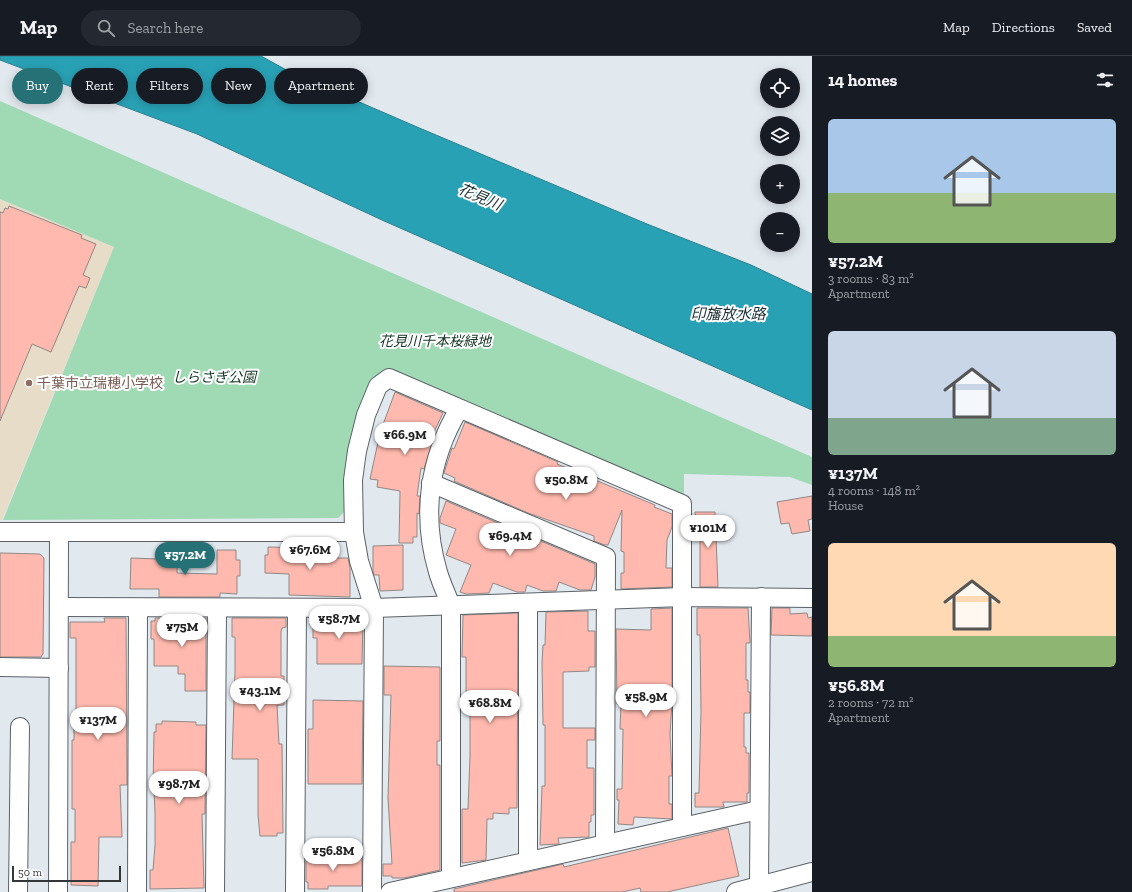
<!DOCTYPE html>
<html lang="en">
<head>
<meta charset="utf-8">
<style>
	body { margin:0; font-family:"Zilla Slab","Noto Sans JP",serif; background:#242831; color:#f1f3f6; height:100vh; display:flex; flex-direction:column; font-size:15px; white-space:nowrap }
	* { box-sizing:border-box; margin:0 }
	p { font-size:13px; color:#9ea1a6 }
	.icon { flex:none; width:22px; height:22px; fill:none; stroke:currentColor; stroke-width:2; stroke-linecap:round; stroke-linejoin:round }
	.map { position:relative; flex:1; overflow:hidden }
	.side { display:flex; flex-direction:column; background:#171b24; width:320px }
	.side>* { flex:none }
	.guide { position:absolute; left:12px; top:12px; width:380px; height:36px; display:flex; gap:8px }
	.buttons { position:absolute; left:760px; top:12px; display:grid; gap:8px }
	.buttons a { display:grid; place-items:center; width:40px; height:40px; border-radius:50%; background:#171b24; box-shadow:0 2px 10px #0003; font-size:20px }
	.scale { position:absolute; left:12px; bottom:10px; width:109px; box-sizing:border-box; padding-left:4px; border:2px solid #343739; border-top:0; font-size:11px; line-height:14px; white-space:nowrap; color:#343739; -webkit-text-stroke:3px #fff; paint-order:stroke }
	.price { position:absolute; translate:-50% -34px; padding:0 9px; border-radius:14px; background:#fff; color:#222; font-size:13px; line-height:26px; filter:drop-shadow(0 1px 2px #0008) }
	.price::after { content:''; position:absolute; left:50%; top:24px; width:12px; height:9px; margin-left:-6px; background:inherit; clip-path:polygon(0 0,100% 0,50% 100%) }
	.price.selected { background:#267176; color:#fff }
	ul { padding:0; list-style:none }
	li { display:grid; align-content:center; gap:8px; height:212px; padding:0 16px }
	li span { display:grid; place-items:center; height:124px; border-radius:6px; color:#555 }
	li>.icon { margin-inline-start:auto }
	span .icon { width:72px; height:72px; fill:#fffc; stroke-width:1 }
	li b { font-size:17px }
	h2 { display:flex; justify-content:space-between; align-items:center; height:48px; padding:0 16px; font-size:17px }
	.tag { padding:0 14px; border-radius:18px; background:#171b24; box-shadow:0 2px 10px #0003; font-size:14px; line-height:36px }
	.tag.selected { background:#267176; color:#fff }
	header { display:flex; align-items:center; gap:24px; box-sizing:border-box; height:56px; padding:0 20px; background:#171b24; border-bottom:1px solid #363941 }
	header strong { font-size:19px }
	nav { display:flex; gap:22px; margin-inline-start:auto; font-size:14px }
	.search { width:280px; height:36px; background:#242831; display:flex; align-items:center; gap:10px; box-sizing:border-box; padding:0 14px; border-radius:22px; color:#9ea1a6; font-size:15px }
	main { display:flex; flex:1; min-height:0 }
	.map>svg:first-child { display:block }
</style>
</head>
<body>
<header>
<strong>Map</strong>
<div class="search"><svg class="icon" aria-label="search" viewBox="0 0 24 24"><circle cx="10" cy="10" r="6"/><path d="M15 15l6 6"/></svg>Search here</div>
<nav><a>Map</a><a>Directions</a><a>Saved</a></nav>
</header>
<main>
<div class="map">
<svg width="812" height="836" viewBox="0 0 812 836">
	<rect width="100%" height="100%" fill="#e1e8ee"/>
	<polygon fill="#e7dcc7" points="0,143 114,191 2,464 0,464"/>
	<polygon fill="#9fdab5" points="0,45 812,401 812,429 790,421 684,418 684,441 393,318 350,400 344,456 338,462 3,464 114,191 0,143"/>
	<polygon fill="#29a1b5" stroke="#2c8190" points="0,0 261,0 290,16 417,71 647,168 751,209 812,238 812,354 382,164 197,78 0,4"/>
	<g fill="#ffb9ae" stroke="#918886">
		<polygon points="9,150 82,179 81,182 96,188 83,219 90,222 86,232 79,230 51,296 32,288 0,365 0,156 3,157 5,152 8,153"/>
		<polygon points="395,336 443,357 433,378 435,378 424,413 421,412 417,440 420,440 419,458 417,457 417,481 413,481 413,487 399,487 400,435 377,431 378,424 370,423 380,377"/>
		<polygon points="465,366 558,406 557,408 655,449 654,451 672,458 672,471 667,484 666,512 672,512 672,531 621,533 621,517 624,517 624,496 621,495 622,454 608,489 605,489 594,485 594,480 528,457 454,425 455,422 444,417 451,395 452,392 454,393"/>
		<polygon points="812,440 812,463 808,464 810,475 792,478 789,467 781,468 777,446"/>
		<polygon points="446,445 595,508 595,521 591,534 580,534 559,526 556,535 543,535 527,529 525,536 517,536 493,527 489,537 466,538 460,536 471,509 446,499 456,473 440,467 440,462"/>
		<polygon points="695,456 715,456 718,531 700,531 700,472 696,472"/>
		<polygon points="403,489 403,534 380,535 379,519 374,519 373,515 373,490"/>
		<polygon points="160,490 177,490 177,517 217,518 217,494 236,494 236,504 240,504 240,520 237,520 237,538 220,537 220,541 159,541 159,533 130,533 131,502 159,503"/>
		<polygon points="306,490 323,490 323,502 348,502 350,512 350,541 289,539 289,518 265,517 265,499 268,499 268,491 306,492"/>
		<polygon points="0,497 40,498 44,502 43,598 41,601 0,601"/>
		<polygon points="672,552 672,647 670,678 672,720 669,720 669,748 672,748 672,763 634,761 633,769 618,768 619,744 617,744 617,733 622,733 623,673 620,673 621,648 617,648 616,573 651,574 651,553"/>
		<polygon points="697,552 748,552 750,587 746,587 746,624 748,624 748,636 750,636 750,657 744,657 744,691 746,691 746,697 749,697 749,737 747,737 747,746 723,746 724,751 695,751 695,737 699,737 701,655 700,579 697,579"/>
		<polygon points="772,552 790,552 790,558 807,557 808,562 812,561 812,580 771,579"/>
		<polygon points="588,555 588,575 595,575 595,611 589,611 589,615 563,616 563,672 595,672 595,684 587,684 587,712 594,712 594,759 591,759 591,766 589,766 589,781 558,782 559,788 540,789 542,730 545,730 545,669 543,669 542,607 543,589 545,589 546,556"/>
		<polygon points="518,557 517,752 509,752 509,758 493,757 493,763 487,763 486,804 462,807 462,753 468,753 470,701 470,644 466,644 466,601 462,601 463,559"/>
		<polygon points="104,562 126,562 127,729 120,729 122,781 99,781 98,830 71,829 71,786 75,786 75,753 72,753 72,684 74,684 74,667 76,667 76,582 70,582 70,566 105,566"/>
		<polygon points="155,562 206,562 206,635 185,635 185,618 178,618 178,610 154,610 154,583 151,583 151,565 155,565"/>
		<polygon points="232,562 286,562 286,571 282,572 281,576 281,620 284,620 284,649 277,649 279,688 282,688 283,777 277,777 277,780 260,780 258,759 258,703 232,703 235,615 235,581 232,581"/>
		<polygon points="313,562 363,562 362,608 317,608 317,582 313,582"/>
		<polygon points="384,610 440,611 440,685 437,685 437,709 440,709 440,814 404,822 392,822 392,820 383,820 383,808 392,808 388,742 391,639 384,639"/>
		<polygon points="313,644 363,645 362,728 308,728 308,673 313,673"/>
		<polygon points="162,665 196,666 196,669 206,669 205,758 202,758 204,832 150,833 150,814 153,814 155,790 155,757 154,734 153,734 154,676 156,676 156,668 162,668"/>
		<polygon points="728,772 739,820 667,836 641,836 640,832 622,836 454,836 454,833 563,808 564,811"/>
		<polygon points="306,801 362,802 362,830 328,830 328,833 308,833 308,826 306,826"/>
	</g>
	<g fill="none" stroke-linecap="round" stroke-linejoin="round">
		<defs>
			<g id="minor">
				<polyline points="431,427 606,501 605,788"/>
				<polyline points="0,476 354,476"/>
				<polyline points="60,551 374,552 683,541 812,542"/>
				<polyline points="0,611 59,612"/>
				<polyline points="528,805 528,548"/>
				<path d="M451,822V550C447,539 441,527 438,516C421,459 429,403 459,353"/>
				<polyline points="759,830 761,541"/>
				<polyline points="18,836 20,671"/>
				<polyline points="58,836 59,478"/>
				<polyline points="137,836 138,553"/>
				<polyline points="215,836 217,552"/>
				<polyline points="295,836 297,552"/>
				<polyline points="372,836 374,552 359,505 354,476 353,424 357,395 366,359 378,330 389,322 682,448 682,771"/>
				<polyline points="390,836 759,754"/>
				<polyline points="736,836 812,816"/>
			</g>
		</defs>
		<use href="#minor" stroke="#5c6268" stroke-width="20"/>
		<use href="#minor" stroke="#fff" stroke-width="18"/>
	</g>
	<circle fill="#8d6e63" stroke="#fff" stroke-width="1.5" cx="29" cy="327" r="4"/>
	<g text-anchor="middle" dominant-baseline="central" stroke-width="4" stroke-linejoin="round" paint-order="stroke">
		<g font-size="14" font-style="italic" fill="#133523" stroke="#fff">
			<text x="435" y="285">花見川千本桜緑地</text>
			<text x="214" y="321">しらさぎ公園</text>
		</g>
		<g font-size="14" fill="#785e54" stroke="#fff" text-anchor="start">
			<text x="37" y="327">千葉市立瑞穂小学校</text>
		</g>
		<g font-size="15" font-style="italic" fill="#1c3034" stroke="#fff">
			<text transform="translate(480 141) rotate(23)">花見川</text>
			<text x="728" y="258">印旛放水路</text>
		</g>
	</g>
</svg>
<div class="buttons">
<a><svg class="icon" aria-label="locate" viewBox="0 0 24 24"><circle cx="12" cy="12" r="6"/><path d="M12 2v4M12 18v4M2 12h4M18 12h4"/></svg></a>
<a><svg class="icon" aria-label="layers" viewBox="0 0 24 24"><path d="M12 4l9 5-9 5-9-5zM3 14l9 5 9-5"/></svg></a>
<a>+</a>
<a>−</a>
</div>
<div class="scale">50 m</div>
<b class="price" style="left:405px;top:400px">¥66.9M</b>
<b class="price" style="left:566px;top:445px">¥50.8M</b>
<b class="price" style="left:708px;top:493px">¥101M</b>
<b class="price" style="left:510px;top:501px">¥69.4M</b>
<b class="price" style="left:310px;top:515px">¥67.6M</b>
<b class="price selected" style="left:185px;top:520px">¥57.2M</b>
<b class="price" style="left:339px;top:584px">¥58.7M</b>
<b class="price" style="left:182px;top:592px">¥75M</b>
<b class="price" style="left:260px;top:656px">¥43.1M</b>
<b class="price" style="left:646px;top:662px">¥58.9M</b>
<b class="price" style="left:490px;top:668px">¥68.8M</b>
<b class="price" style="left:98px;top:685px">¥137M</b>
<b class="price" style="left:179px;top:749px">¥98.7M</b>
<b class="price" style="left:333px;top:816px">¥56.8M</b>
<div class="guide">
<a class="tag selected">Buy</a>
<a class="tag">Rent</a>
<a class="tag">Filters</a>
<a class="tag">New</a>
<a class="tag">Apartment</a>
</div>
</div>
<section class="side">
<h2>14 homes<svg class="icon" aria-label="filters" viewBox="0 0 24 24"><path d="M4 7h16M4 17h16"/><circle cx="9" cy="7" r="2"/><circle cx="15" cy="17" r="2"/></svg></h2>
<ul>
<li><span style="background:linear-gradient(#a9c7e8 60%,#8fb573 0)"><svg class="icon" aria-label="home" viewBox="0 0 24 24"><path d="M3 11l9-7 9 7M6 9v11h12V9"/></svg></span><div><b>¥57.2M</b><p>3 rooms · 83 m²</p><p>Apartment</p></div></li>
<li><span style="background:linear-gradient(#c9d6e8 70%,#7fa58c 0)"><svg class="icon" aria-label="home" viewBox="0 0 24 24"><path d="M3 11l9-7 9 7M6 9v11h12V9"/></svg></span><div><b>¥137M</b><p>4 rooms · 148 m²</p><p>House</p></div></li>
<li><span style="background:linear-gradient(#ffd9b3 75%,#8fb573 0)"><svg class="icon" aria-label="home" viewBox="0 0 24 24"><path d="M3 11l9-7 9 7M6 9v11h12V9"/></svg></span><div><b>¥56.8M</b><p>2 rooms · 72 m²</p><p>Apartment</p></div></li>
</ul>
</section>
</main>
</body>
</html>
